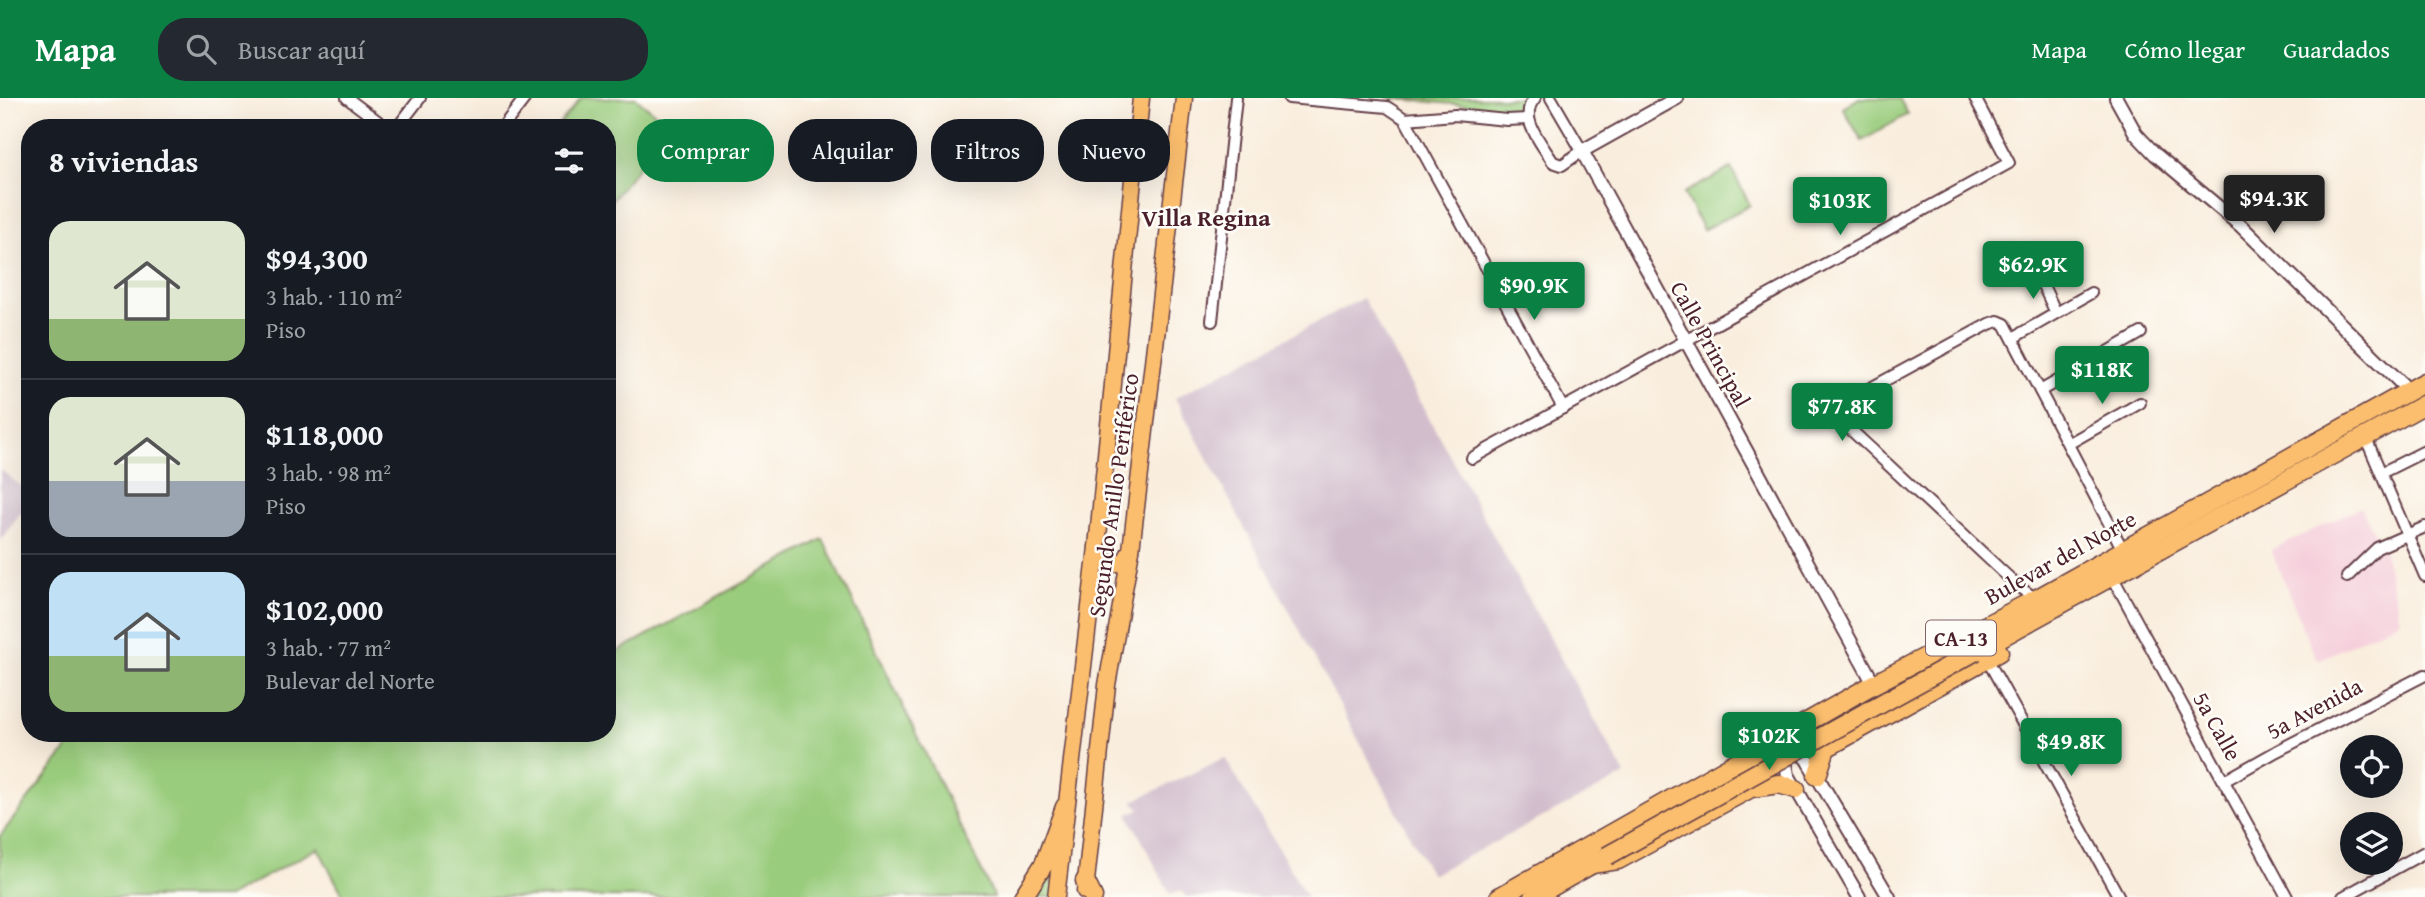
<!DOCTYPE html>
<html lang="es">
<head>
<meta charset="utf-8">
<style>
	body { margin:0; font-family:"Gentium Book Plus",serif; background:#242831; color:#f1f3f6; height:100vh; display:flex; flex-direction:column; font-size:26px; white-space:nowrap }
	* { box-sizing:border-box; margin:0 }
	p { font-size:23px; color:#9ea1a6 }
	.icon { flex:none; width:38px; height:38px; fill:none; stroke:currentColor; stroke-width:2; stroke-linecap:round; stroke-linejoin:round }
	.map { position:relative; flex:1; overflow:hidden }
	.drawer { position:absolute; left:21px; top:21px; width:595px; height:623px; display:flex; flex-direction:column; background:#171b24; border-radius:28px; box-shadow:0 7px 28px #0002 }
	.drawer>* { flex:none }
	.guide { position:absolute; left:637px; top:21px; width:665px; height:63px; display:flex; gap:14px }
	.fabs { position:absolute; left:2340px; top:637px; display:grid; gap:14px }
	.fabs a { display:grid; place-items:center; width:63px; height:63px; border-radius:50%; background:#171b24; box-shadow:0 7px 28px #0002; font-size:35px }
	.price { position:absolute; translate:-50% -60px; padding:0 16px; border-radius:7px; background:#0b8043; color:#fff; font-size:23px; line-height:46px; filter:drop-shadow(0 2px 4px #0008) }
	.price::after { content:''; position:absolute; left:50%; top:42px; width:21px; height:16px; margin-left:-10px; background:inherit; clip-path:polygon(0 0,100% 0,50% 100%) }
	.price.active { background:#222; color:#fff }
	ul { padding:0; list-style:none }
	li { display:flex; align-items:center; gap:21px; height:175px; padding:0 28px }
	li+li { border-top:2px solid #363941 }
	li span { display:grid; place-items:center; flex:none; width:196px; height:140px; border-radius:21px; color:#555 }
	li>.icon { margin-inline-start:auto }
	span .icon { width:84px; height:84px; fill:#fffc; stroke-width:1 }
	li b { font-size:30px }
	h2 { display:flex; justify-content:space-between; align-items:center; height:84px; padding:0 28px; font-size:30px }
	.tag { padding:0 24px; border-radius:28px; background:#171b24; box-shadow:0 7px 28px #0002; font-size:24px; line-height:63px }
	.tag.active { background:#0b8043; color:#fff }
	header { display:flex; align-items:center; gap:42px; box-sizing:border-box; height:98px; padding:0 35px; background:#0b8043; color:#fff }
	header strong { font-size:33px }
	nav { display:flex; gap:38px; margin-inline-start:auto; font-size:24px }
	.search { width:490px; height:63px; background:#242831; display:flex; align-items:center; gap:18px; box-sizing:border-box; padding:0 24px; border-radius:28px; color:#9ea1a6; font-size:26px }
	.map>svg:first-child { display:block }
</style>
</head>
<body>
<header>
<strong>Mapa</strong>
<div class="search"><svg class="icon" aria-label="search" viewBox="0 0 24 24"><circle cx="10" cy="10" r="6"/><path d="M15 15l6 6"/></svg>Buscar aquí</div>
<nav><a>Mapa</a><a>Cómo llegar</a><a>Guardados</a></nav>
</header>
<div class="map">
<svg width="2425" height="799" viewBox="0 0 2425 799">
	<rect width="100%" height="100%" fill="#fdfcf7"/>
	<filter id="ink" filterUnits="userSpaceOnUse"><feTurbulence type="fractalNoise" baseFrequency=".0143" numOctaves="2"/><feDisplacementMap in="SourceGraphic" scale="14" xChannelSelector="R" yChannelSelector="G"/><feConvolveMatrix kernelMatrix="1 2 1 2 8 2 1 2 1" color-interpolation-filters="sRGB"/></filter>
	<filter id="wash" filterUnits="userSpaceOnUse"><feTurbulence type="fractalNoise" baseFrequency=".00686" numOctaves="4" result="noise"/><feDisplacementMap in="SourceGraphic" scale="28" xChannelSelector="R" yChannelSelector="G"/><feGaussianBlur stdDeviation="1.57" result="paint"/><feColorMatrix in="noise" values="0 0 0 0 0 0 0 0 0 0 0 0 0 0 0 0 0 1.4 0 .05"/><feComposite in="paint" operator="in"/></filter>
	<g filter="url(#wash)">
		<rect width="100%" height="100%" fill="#f9eddd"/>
		<polygon fill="#f5cfdb" points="2361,409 2384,453 2400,522 2317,563 2271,452"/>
		<g fill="#d1bdcc">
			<polygon points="1363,200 1625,677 1431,777 1175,300"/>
			<polygon points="0,371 30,396 30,402 0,443"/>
			<polygon points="1225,660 1307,799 1186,799 1182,792 1170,796 1128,716 1140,712 1133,703"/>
		</g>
		<g fill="#9acc7d" stroke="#727654" stroke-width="2">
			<polygon points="581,0 636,0 671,28 607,108 607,30 557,30"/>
			<polygon points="1387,0 1524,0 1518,12"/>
			<polygon points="1859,0 1899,0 1908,16 1862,43 1843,10"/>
			<polygon points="1731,70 1750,107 1703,132 1684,95"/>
			<polygon points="823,441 994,799 344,799 318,750 228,799 0,799 0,738 79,635 607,635 607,544 615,555"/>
			<polygon points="1059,744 1053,799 1025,799"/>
		</g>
	</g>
	<g filter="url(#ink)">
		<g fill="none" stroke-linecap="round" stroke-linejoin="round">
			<defs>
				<g id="minor">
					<polyline points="347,0 387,30"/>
					<polyline points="1289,0 1387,9 1405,21 1563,310"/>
					<path d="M1535,0C1517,19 1542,46 1553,64L1562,67L1582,53L1551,0"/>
					<polyline points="1405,21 1455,17 1507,22 1528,21"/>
					<polyline points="397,30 420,0"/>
					<polyline points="502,30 525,0"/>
					<polyline points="2039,179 2056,215"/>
					<polyline points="1212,223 1236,0"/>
					<polyline points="2013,240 2091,195"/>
					<polyline points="2040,293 2141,235"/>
					<polyline points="2365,338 2425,478"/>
					<polyline points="2068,346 2140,305"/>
					<polyline points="1472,360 2009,65 1975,0"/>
					<polyline points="2381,375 2425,353"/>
					<polyline points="2112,478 2287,799"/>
					<polyline points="2347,479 2377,450 2425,429"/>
					<polyline points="2036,501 2019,489 1836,318 1834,310 1989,226 1998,223 2005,226 2123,452"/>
					<polyline points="1987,561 2119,799"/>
					<polyline points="2224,683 2277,653 2425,577"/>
					<polyline points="2343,799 2425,754"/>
				</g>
				<g id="tertiary">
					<polyline points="1677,0 1582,53 1874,586"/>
					<polyline points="2116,0 2136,36 2155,56 2241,128 2409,293"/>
					<polyline points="1784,645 1806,660 1889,799"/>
					<polyline points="1784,655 1788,677 1859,799"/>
				</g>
				<g id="primary">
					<polyline points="1097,449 1101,461 1113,466 1125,463 1131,452"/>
					<polyline points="1085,793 1107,587 1131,452 1184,0"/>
					<polyline points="1056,799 1097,449 1141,0"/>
				</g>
				<g id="trunk">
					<polyline points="1976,553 2425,306"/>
					<polyline points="1817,678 1826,650 1999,554"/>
					<polyline points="1592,766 1618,762 1751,690 1779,686 1796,691"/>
					<polyline points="1085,783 1093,799"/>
					<polyline points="1023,799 1044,766 1065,709"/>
					<polyline points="1499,799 1874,586 2036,501 2425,284"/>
					<polyline points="1534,799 1601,761"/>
				</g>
			</defs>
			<use href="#minor" stroke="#643e46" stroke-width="14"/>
			<use href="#tertiary" stroke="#643e46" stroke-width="16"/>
			<use href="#primary" stroke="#643e46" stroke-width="19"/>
			<use href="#trunk" stroke="#643e46" stroke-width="21"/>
			<use href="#minor" stroke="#fff" stroke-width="10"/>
			<use href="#tertiary" stroke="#fff" stroke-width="12"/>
			<use href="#primary" stroke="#fbbe6e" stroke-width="16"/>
			<use href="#trunk" stroke="#fbbe6e" stroke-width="18"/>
			<defs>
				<polyline id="trunk-bridge" points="1607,758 1976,553"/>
			</defs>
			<use href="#trunk-bridge" stroke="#643e46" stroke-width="21" stroke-linecap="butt"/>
			<use href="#trunk-bridge" stroke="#fbbe6e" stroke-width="18"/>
		</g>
	</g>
	<g text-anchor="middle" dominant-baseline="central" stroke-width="5" stroke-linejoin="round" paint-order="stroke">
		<rect fill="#fdfcf7" stroke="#806168" stroke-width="2" x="1926" y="522.5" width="70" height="35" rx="5"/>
		<g font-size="21" font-weight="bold" fill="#4a1f2b">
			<text x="1961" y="540">CA-13</text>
		</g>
		<g font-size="23" fill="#4a1f2b" stroke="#fdfcf7">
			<text transform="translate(1711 246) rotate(61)">Calle Principal</text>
			<text transform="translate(1113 397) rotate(-82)">Segundo Anillo Periférico</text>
			<text transform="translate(2060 459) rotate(-29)">Bulevar del Norte</text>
			<text transform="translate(2314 610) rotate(-28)">5a Avenida</text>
			<text transform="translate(2218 628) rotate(61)">5a Calle</text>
		</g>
		<g font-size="24" font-weight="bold" fill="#4a1f2b" stroke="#fdfcf7">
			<text x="1206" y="119">Villa Regina</text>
		</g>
	</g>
</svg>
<div class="fabs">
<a><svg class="icon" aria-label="locate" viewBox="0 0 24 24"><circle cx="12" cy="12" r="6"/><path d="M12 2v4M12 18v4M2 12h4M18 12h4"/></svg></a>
<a><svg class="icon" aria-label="layers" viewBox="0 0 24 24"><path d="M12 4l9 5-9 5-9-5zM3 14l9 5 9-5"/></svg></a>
</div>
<b class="price active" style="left:2274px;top:137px">$94.3K</b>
<b class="price" style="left:1840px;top:139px">$103K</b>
<b class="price" style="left:2033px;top:203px">$62.9K</b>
<b class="price" style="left:1534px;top:224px">$90.9K</b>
<b class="price" style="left:2102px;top:308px">$118K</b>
<b class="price" style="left:1842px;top:345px">$77.8K</b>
<b class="price" style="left:1769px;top:674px">$102K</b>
<b class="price" style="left:2071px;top:680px">$49.8K</b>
<div class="guide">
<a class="tag active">Comprar</a>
<a class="tag">Alquilar</a>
<a class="tag">Filtros</a>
<a class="tag">Nuevo</a>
</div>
<section class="drawer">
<h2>8 viviendas<svg class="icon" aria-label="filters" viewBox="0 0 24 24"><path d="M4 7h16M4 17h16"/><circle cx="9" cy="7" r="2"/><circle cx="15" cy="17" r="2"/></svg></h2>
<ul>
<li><span style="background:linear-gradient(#dfe7d0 70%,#8fb573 0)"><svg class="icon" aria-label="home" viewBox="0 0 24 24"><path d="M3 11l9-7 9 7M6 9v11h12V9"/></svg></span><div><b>$94,300</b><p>3 hab. · 110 m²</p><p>Piso</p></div></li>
<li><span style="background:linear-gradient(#dfe7d0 60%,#9aa5b1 0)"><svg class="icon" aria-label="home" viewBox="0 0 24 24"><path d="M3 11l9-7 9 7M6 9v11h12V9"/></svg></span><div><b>$118,000</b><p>3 hab. · 98 m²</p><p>Piso</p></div></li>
<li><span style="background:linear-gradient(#bfe0f5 60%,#8fb573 0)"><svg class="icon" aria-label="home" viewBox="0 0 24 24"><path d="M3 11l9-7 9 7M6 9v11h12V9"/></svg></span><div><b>$102,000</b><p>3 hab. · 77 m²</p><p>Bulevar del Norte</p></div></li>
</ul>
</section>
</div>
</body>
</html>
